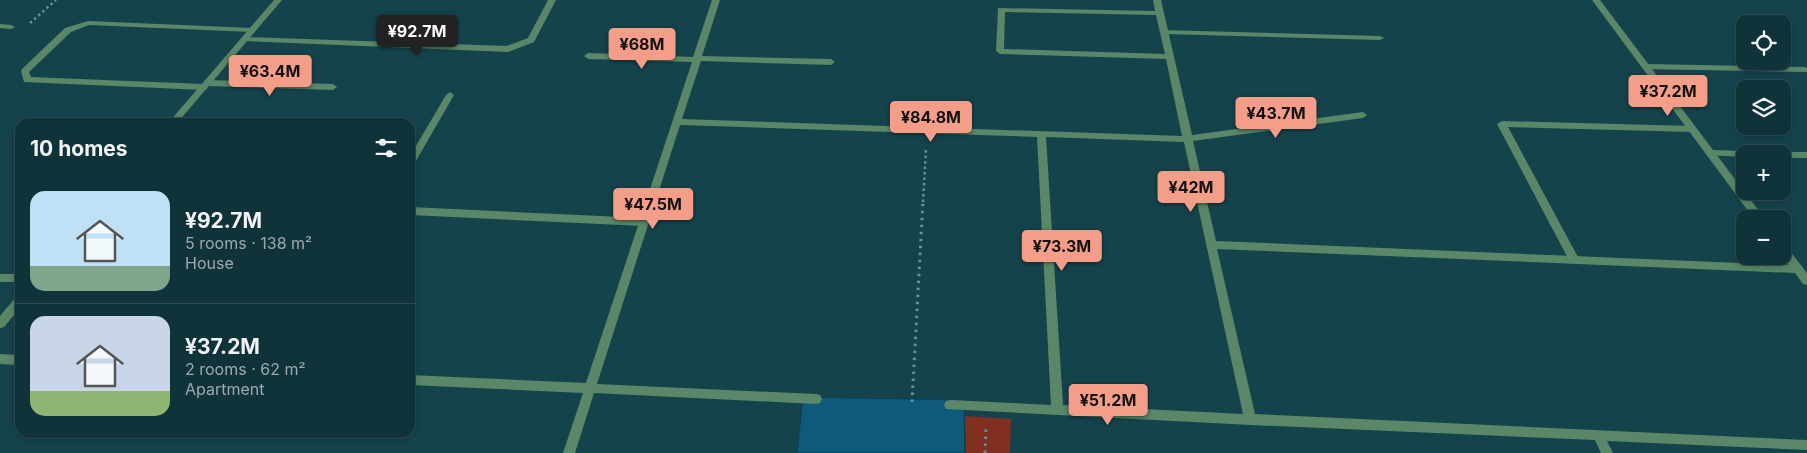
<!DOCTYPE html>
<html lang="en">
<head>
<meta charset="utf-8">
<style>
	body { margin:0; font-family:Inter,sans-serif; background:#193a41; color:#f1f3f6; height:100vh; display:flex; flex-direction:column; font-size:19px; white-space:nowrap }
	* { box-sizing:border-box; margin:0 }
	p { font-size:16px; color:#9caaae }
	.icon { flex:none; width:28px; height:28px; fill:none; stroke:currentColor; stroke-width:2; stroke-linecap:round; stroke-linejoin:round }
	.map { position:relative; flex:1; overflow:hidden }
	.side { position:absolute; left:15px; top:118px; width:400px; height:320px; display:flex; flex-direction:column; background:#103239; border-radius:15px; box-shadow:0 2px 8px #0003,0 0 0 1px #304d53 }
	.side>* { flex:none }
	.controls { position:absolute; left:1736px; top:15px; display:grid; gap:10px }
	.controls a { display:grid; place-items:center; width:55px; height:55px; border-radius:10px; background:#103239; box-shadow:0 2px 8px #0003,0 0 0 1px #304d53; font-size:25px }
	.price { position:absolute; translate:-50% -42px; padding:0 11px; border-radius:5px; background:#f49e8a; color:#111; font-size:16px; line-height:32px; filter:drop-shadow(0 1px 2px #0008) }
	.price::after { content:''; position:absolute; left:50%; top:30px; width:15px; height:11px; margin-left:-8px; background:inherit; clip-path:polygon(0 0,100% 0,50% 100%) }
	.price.selected { background:#222; color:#fff }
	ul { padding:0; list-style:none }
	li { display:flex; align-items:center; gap:15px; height:125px; padding:0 15px }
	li+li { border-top:1px solid #304d53 }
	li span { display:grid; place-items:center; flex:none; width:140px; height:100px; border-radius:15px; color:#555 }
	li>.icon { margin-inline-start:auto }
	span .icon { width:60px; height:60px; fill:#fffc; stroke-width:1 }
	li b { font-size:21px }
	h2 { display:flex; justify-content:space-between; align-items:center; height:60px; padding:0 15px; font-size:21px }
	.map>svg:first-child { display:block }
</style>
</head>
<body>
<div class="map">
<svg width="1807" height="453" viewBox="0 0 1807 453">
	<rect width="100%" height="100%" fill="#15434c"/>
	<polygon fill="#81301f" points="965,416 1011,419 1010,453 966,453"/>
	<polygon fill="#0f5a7a" stroke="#0a3f55" points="803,397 964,400 965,453 797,453"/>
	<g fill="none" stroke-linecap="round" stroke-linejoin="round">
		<g stroke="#66919a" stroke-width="2.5" stroke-dasharray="2.5 3" stroke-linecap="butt">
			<polyline points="30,23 56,0"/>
			<polyline points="923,202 926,149"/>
		</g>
		<g stroke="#66919a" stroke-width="3" stroke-dasharray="2.5 4.5" stroke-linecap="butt">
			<polyline points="912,402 923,201"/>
			<polyline points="985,453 986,428"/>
		</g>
		<g fill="#598767" fill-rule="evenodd">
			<polygon points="0,24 11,25 15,27 11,29 0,28"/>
			<polygon points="1162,30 1380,36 1384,38 1380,40 1165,34 1162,34"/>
			<polygon points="1646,64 1805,67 1807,68 1807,72 1643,69 1642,67"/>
			<polygon points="450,92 454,95 413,166 410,167 410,156 446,95"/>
			<polygon points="1502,121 1692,126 1697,129 1692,132 1508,127 1579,259 1578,262 1570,262 1497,124"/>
			<polygon points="1710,150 1745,151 1750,154 1745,154 1745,157 1707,155 1705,153"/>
			<polygon points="1782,152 1807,152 1807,158 1782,158 1782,154 1778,154"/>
			<polygon points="410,207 643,218 648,222 643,226 410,215"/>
		</g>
		<g fill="#598767" fill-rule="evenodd">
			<polygon points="548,0 556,0 534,42 508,52 244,41 240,39 244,37 507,46 528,38"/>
			<path d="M712,0H720L702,56L831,59L835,62L831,65L701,61L682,119L1182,136L1166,59L1000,54L996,51L998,8L1155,11L1153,0H1161L1192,135L1363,112L1367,115L1363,118L1193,141L1216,241L1788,265L1782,256V245L1786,246L1807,273V285L1803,284L1795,273L1217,249L1255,414L1807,440V450L1607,441L1613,453H1601L1595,440L1250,425L946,409L944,405L946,401L950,400L1051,405L1037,137L680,125L597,384L816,394L820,395L822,399L820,403L816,404L594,393L575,453H563L583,393L410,385V375L586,383L692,62L588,59L584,56L588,53L693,57ZM1005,12L1156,15L1165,54L1004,49ZM1046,137L1184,142L1243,414L1063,405Z"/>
			<polygon points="1592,0 1600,0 1765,219 1754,219"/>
			<polygon points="88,21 252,28 256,30 252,32 89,25 71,32 29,72 31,77 203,84 204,81 207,80 333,84 337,87 333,90 208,86 207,89 204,90 24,82 21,71 22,69 65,28"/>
			<rect x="0" y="274" width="20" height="8"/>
			<polygon points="0,354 20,355 20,365 0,364"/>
		</g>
		<g fill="#598767" fill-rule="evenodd">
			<polygon points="274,0 282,0 178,122 169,122"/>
			<polygon points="20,296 20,308 4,327 0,328 0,316 16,297"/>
		</g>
	</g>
</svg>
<div class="controls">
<a><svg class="icon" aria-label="locate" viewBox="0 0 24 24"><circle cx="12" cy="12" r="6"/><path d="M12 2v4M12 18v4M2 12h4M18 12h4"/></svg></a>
<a><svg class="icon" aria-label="layers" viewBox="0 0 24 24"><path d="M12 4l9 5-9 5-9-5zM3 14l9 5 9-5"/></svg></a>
<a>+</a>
<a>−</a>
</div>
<b class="price selected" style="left:417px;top:57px">¥92.7M</b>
<b class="price" style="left:642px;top:70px">¥68M</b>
<b class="price" style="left:270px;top:97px">¥63.4M</b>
<b class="price" style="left:1668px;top:117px">¥37.2M</b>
<b class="price" style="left:1276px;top:139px">¥43.7M</b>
<b class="price" style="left:931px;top:143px">¥84.8M</b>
<b class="price" style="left:1191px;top:213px">¥42M</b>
<b class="price" style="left:653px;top:230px">¥47.5M</b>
<b class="price" style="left:1062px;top:272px">¥73.3M</b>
<b class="price" style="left:1108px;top:426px">¥51.2M</b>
<section class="side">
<h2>10 homes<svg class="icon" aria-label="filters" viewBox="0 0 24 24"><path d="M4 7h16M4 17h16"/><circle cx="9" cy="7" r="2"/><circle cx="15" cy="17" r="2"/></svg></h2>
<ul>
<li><span style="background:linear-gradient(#bfe0f5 75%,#7fa58c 0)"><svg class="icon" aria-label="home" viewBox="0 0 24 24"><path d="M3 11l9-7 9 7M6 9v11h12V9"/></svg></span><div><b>¥92.7M</b><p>5 rooms · 138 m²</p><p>House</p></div></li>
<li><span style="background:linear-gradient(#c9d6e8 75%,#8fb573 0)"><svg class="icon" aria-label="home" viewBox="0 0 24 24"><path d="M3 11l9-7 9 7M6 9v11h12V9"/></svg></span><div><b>¥37.2M</b><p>2 rooms · 62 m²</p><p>Apartment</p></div></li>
</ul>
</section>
</div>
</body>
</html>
